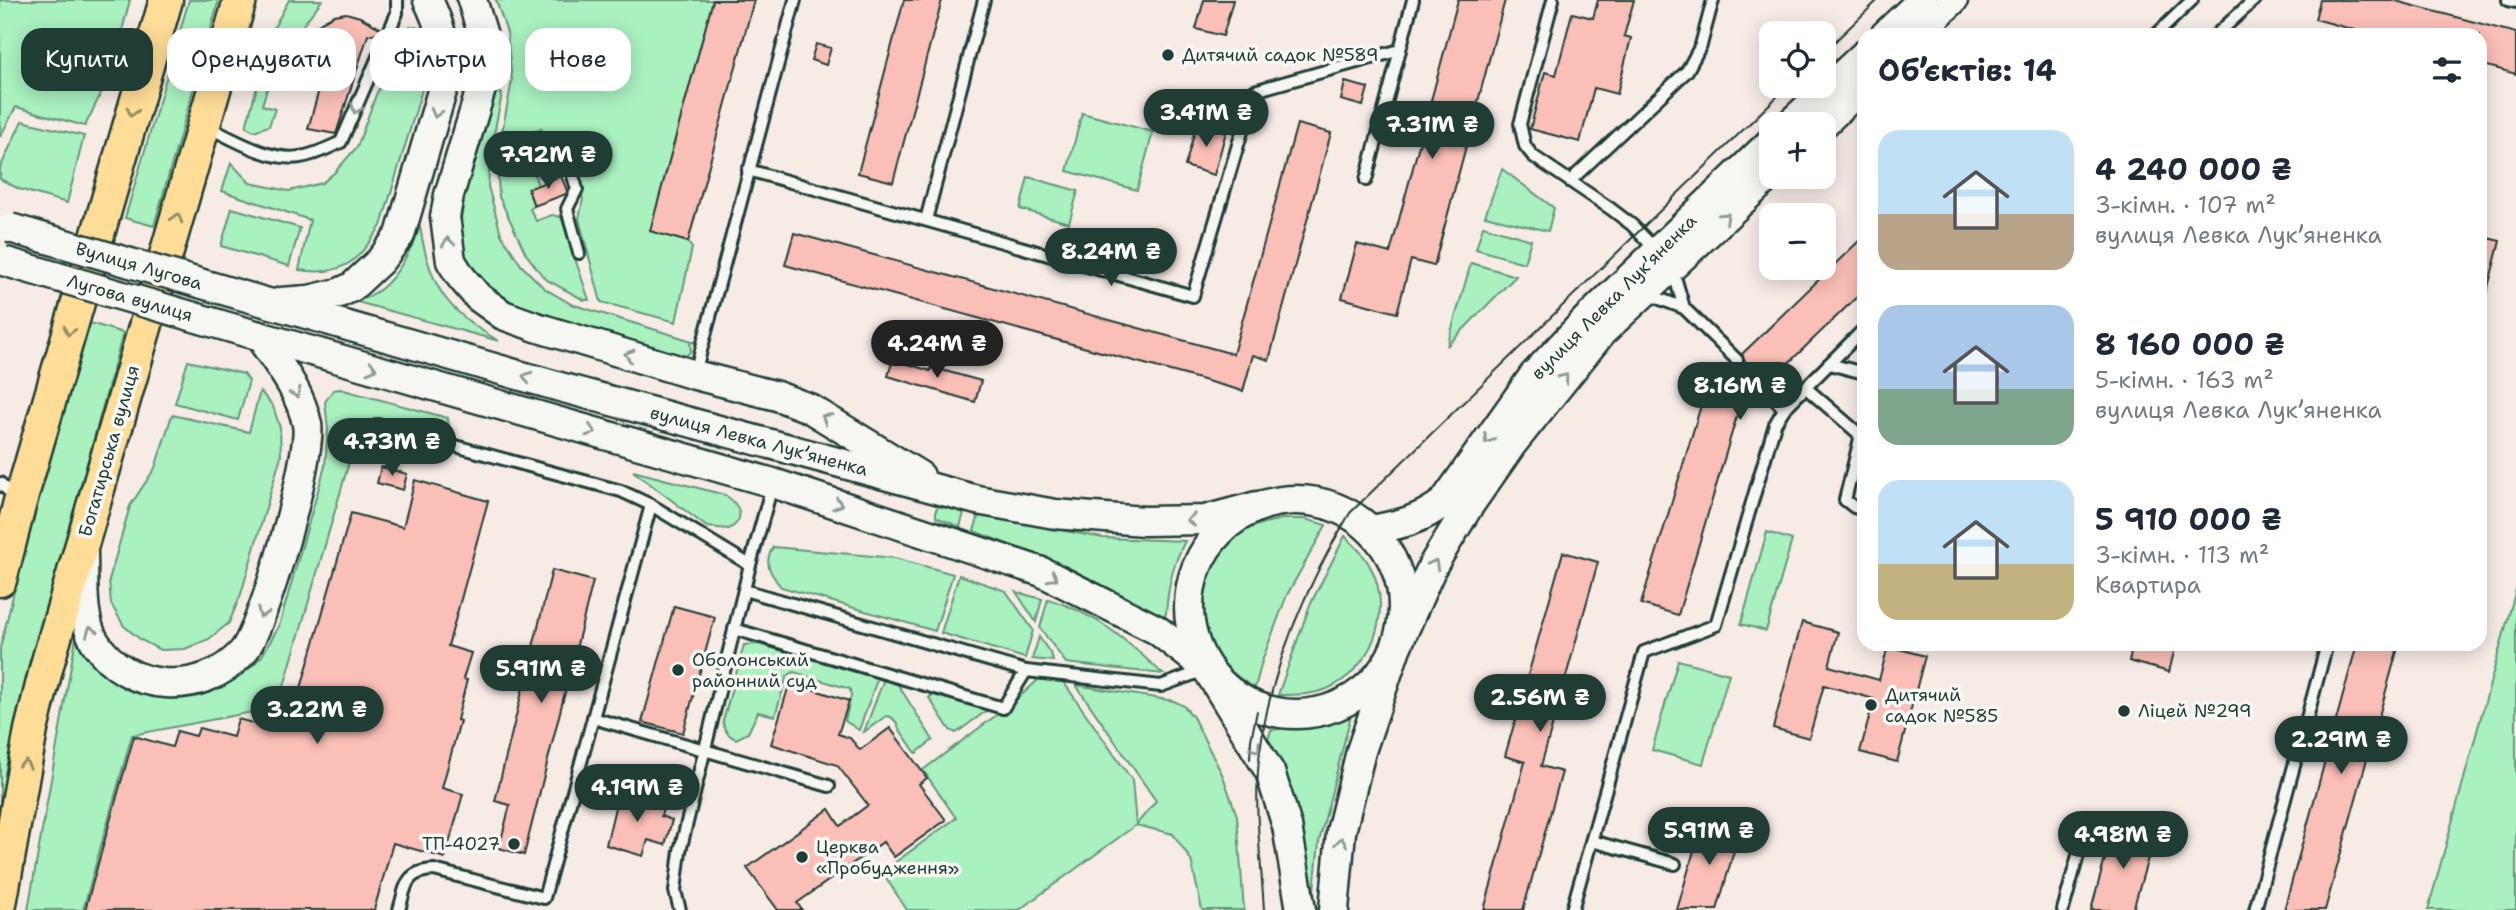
<!DOCTYPE html>
<html lang="uk">
<head>
<meta charset="utf-8">
<style>
	body { margin:0; font-family:"Shantell Sans",sans-serif; background:#f2f2f3; color:#1f2937; height:100vh; display:flex; flex-direction:column; font-size:26px; white-space:nowrap }
	* { box-sizing:border-box; margin:0 }
	p { font-size:23px; color:#747a83 }
	.icon { flex:none; width:38px; height:38px; fill:none; stroke:currentColor; stroke-width:2; stroke-linecap:round; stroke-linejoin:round }
	.map { position:relative; flex:1; overflow:hidden }
	.details { position:absolute; left:1857px; top:28px; width:630px; height:623px; display:flex; flex-direction:column; background:#fff; border-radius:21px; box-shadow:0 4px 18px #0003 }
	.details>* { flex:none }
	.banner { position:absolute; left:21px; top:28px; width:665px; height:63px; display:flex; gap:14px }
	.controls { position:absolute; left:1759px; top:21px; display:grid; gap:14px }
	.controls a { display:grid; place-items:center; width:77px; height:77px; border-radius:14px; background:#fff; box-shadow:0 4px 18px #0003; font-size:35px }
	.price { position:absolute; translate:-50% -60px; padding:0 16px; border-radius:24px; background:#1f3d34; color:#fff; font-size:23px; line-height:46px; filter:drop-shadow(0 2px 4px #0008) }
	.price::after { content:''; position:absolute; left:50%; top:42px; width:21px; height:16px; margin-left:-10px; background:inherit; clip-path:polygon(0 0,100% 0,50% 100%) }
	.price.current { background:#222; color:#fff }
	ul { padding:0; list-style:none }
	li { display:flex; align-items:center; gap:21px; height:175px; padding:0 21px }
	li span { display:grid; place-items:center; flex:none; width:196px; height:140px; border-radius:21px; color:#555 }
	li>.icon { margin-inline-start:auto }
	span .icon { width:84px; height:84px; fill:#fffc; stroke-width:1 }
	li b { font-size:30px }
	h2 { display:flex; justify-content:space-between; align-items:center; height:84px; padding:0 21px; font-size:30px }
	.tag { padding:0 24px; border-radius:21px; background:#fff; box-shadow:0 4px 18px #0003; font-size:24px; line-height:63px }
	.tag.current { background:#1f3d34; color:#fff }
	.map>svg:first-child { display:block }
</style>
</head>
<body>
<div class="map">
<svg width="2516" height="910" viewBox="0 0 2516 910">
	<rect width="100%" height="100%" fill="#f7ebe6"/>
	<filter id="ink" filterUnits="userSpaceOnUse"><feTurbulence type="fractalNoise" baseFrequency=".0143" numOctaves="2"/><feDisplacementMap in="SourceGraphic" scale="14" xChannelSelector="R" yChannelSelector="G"/><feConvolveMatrix kernelMatrix="1 2 1 2 8 2 1 2 1" color-interpolation-filters="sRGB"/></filter>
	<g filter="url(#ink)">
		<g fill="#a9f1bf" stroke="#64977a" stroke-width="2">
			<polygon points="0,0 130,0 111,73 85,126 16,107 0,137"/>
			<polygon points="189,0 219,0 154,226 125,218"/>
			<polygon points="289,0 322,0 303,25 297,40 284,36 262,105 275,109 269,126 254,131 246,127 272,31"/>
			<polygon points="496,0 713,0 650,231 688,242 692,248 676,322 601,302 579,219 583,199 567,137 546,144 541,128 524,137 538,186 528,190 534,206 530,209 536,221 552,215 561,217 589,300 584,300 545,279 526,254 499,197 497,158 512,81 507,33"/>
			<path d="M410,26L419,28L425,47L427,73L381,226C357,261 344,277 299,270L310,220L222,191L231,163L250,183L289,191L322,183L335,172L357,147L376,95Z"/>
			<polygon points="496,91 502,94 491,149 488,186 501,234 521,265 544,288 571,304 702,344 690,342 691,351 685,357 535,317 487,291 462,254 459,234 464,199"/>
			<polygon points="1082,113 1153,132 1137,190 1067,171"/>
			<polygon points="22,121 84,136 67,203 19,189 0,179 0,168"/>
			<polygon points="1502,169 1554,208 1548,231 1485,216"/>
			<polygon points="1028,177 1078,191 1069,223 1020,209"/>
			<polygon points="232,208 300,228 289,266 221,246"/>
			<polygon points="1483,226 1531,240 1524,263 1476,249"/>
			<path d="M420,227C430,287 446,311 499,341L357,302C365,298 375,294 382,288C400,273 411,248 420,227Z"/>
			<polygon points="1471,263 1516,276 1447,346"/>
			<polygon points="87,322 123,333 24,692 0,818 0,648 30,527"/>
			<polygon points="188,361 244,374 249,381 238,420 175,403"/>
			<polygon points="340,389 448,418 449,433 372,421 359,461 350,459 278,707 132,735 83,910 28,910 77,632 91,661 103,670 229,681 249,669 262,656 279,626 325,466 328,429 325,402 333,390"/>
			<polygon points="260,391 273,406 280,428 281,456 241,594 229,623 209,639 185,649 160,650 141,640 124,626 111,604 109,580 130,506 155,468 172,415 249,432"/>
			<path d="M633,471L725,495C739,504 747,519 729,529L707,527Z"/>
			<polygon points="941,505 965,509 960,527 936,517 936,509"/>
			<path d="M979,515L1103,538L1185,541C1172,566 1168,587 1166,614L1163,616L1069,568L974,531Z"/>
			<path d="M1282,519H1305L1326,525L1287,595L1262,661L1255,688C1241,680 1228,671 1218,657C1191,618 1202,559 1242,533C1254,525 1268,522 1282,519Z"/>
			<polygon points="1767,532 1792,540 1766,631 1741,624"/>
			<path d="M1345,536C1355,546 1366,556 1372,570C1393,614 1371,670 1327,689C1311,695 1295,695 1278,695L1310,605Z"/>
			<path d="M773,547L895,558L953,574L935,631L781,587C770,573 763,563 773,547Z"/>
			<polygon points="959,575 1006,591 1033,630 1025,658 941,633"/>
			<polygon points="2516,589 2516,910 2428,910"/>
			<polygon points="1016,592 1042,599 1036,622"/>
			<path d="M1048,599C1098,614 1126,640 1163,674L1066,663L1040,628Z"/>
			<polygon points="1039,637 1052,656 1053,661 1032,659"/>
			<path d="M758,644L878,677L859,730L845,721L851,696L850,689L794,672L787,676L775,716L758,712L748,733L736,739C727,735 724,730 723,721L744,645Z"/>
			<polygon points="1678,660 1729,674 1703,764 1652,750"/>
			<polygon points="1041,677 1062,680 1132,780 1136,825 1156,801 1076,685 1174,701 1184,706 1193,717 1223,776 1237,816 1244,910 1202,910 1191,860 1173,834 1136,825 1019,910 907,910 882,872 956,818 923,770 1014,702"/>
			<polygon points="884,679 897,683 933,740 916,753 898,727 898,724 891,717 886,716 864,732"/>
			<polygon points="934,693 989,709 956,733 950,730 929,698"/>
			<polygon points="1352,711 1319,842 1312,910 1267,743 1271,730 1324,724"/>
		</g>
		<g fill="#fabfb6" stroke="#1f3d34" stroke-width="2">
			<polygon points="713,0 754,0 688,242 650,231"/>
			<polygon points="904,0 942,0 893,182 858,173"/>
			<polygon points="1204,0 1233,0 1223,36 1196,29"/>
			<polygon points="1458,0 1505,0 1434,266 1411,260 1397,313 1342,298 1357,244 1390,253"/>
			<polygon points="1598,0 1634,0 1624,36 1631,38 1617,94 1594,88 1580,142 1530,129 1545,72 1556,75 1572,13 1593,18"/>
			<polygon points="2320,0 2392,0 2516,33 2516,74 2480,64 2480,35 2373,35 2315,19"/>
			<polygon points="346,13 360,17 382,29 380,32 368,35 336,134 308,129 330,50 306,41 321,22 334,15"/>
			<polygon points="816,44 831,48 826,65 811,60"/>
			<polygon points="1345,82 1368,88 1363,106 1341,100"/>
			<polygon points="1197,123 1226,132 1214,175 1185,166"/>
			<polygon points="1297,124 1331,133 1269,360 1253,355 1243,391 785,265 794,233 1233,354"/>
			<polygon points="561,176 567,191 566,194 534,206 528,189"/>
			<polygon points="1864,236 1864,290 1770,381 1763,379 1758,382 1756,388 1758,392 1738,412 1678,615 1641,604 1705,392 1731,365 1736,368 1742,366 1745,361 1742,354"/>
			<polygon points="2480,236 2500,241 2485,299 2480,298"/>
			<polygon points="893,359 930,371 931,367 981,381 975,402 888,376"/>
			<polygon points="381,467 407,474 403,490 377,483"/>
			<polygon points="415,480 488,501 448,646 471,653 463,679 467,680 457,720 460,721 442,788 463,794 445,858 393,843 374,910 85,910 134,736 172,747 177,731 196,736 199,728 233,737 238,719 256,724 259,714 291,723 351,513 403,527"/>
			<polygon points="1563,552 1598,562 1541,766 1562,772 1523,910 1484,910 1525,762 1505,756"/>
			<polygon points="552,570 593,581 524,855 499,848 510,805 495,801"/>
			<polygon points="674,606 715,617 683,733 642,722"/>
			<polygon points="1802,622 1838,632 1829,666 1879,680 1888,646 1925,656 1897,762 1860,752 1874,699 1824,685 1809,738 1773,728"/>
			<polygon points="2133,644 2176,644 2169,672 2129,661"/>
			<polygon points="2357,644 2399,644 2325,910 2284,910"/>
			<polygon points="790,682 849,701 838,734 850,738 860,750 890,728 927,778 919,784 946,820 894,857 883,842 797,903 802,910 778,910 747,868 829,809 840,826 868,805 837,765 771,744"/>
			<polygon points="619,791 664,804 661,816 672,820 665,845 648,840 643,856 606,845"/>
			<polygon points="1703,819 1740,830 1717,910 1677,910"/>
			<polygon points="2114,826 2154,837 2133,910 2091,910"/>
		</g>
		<g fill="none" stroke-linecap="round" stroke-linejoin="round">
			<defs>
				<g id="service">
					<polyline points="1553,0 1520,124 1525,146 1533,156 1611,209 1632,225 1656,250"/>
					<polyline points="2508,0 2516,2"/>
					<polyline points="2156,35 2192,0"/>
					<polyline points="2216,35 2254,0"/>
					<path d="M206,126C231,138 270,162 300,157C315,155 328,148 341,142L397,13V0"/>
					<polyline points="535,143 545,172 569,163 577,189 567,209 579,253"/>
					<polyline points="748,170 1193,296 1254,91 1400,50"/>
					<polyline points="1366,180 1413,0"/>
					<polyline points="1570,181 1687,71 1701,45 1713,0"/>
					<polyline points="926,220 984,0"/>
					<polyline points="1673,270 1684,308"/>
					<polyline points="1647,294 1684,308 1737,360"/>
					<polyline points="1829,364 1864,373"/>
					<polyline points="695,373 795,0"/>
					<polyline points="1764,387 1784,409"/>
					<polyline points="1805,387 1858,433 1860,439 1845,500 1854,507 1864,510"/>
					<polyline points="378,425 621,491 651,505 750,565"/>
					<polyline points="0,483 16,498"/>
					<polyline points="744,590 1026,671 1161,686 1202,671"/>
					<polyline points="734,629 1003,708 1026,671"/>
					<polyline points="593,718 829,786"/>
					<polyline points="1592,841 1675,864"/>
					<path d="M399,910C406,886 405,871 434,870L544,898L651,505"/>
					<polyline points="680,910 675,891 680,851 750,565 772,486"/>
					<polyline points="1572,910 1644,652 1716,625 1775,424 1784,409 1864,329"/>
					<polyline points="2063,910 2083,837"/>
					<polyline points="2255,910 2327,644"/>
				</g>
				<g id="secondary">
					<polyline points="472,0 482,32 483,62 481,89 449,195 445,217 451,261 461,277 478,297 503,315 539,328 695,375 777,396 809,408 920,476"/>
					<polyline points="1885,35 1922,0"/>
					<polyline points="1916,35 1953,0"/>
					<polyline points="1790,124 1864,55"/>
					<polyline points="1823,124 1864,85"/>
					<path d="M281,302L309,300L339,293L352,287L380,261L400,235L445,81C446,48 442,29 428,0"/>
					<polyline points="268,303 560,387 977,500 1055,514 1144,521 1205,520 1257,506"/>
					<polyline points="259,336 773,483 1042,572 1157,630 1207,669 1270,772 1287,826 1301,910"/>
					<circle cx="1296" cy="607" r="107"/>
					<path d="M1371,530C1399,525 1421,520 1444,502L1534,375L1585,321L1771,142"/>
					<path d="M83,553C84,580 80,618 95,642C127,693 202,697 242,653C263,631 313,453 307,424C300,390 278,364 259,336"/>
					<polyline points="1334,910 1341,832 1361,751 1396,648 1433,565 1468,507 1512,444 1602,332 1771,174"/>
				</g>
				<g id="primary">
					<polyline points="0,580 20,502 166,0"/>
					<polyline points="0,904 31,730 47,665 240,0"/>
				</g>
			</defs>
			<use href="#service" stroke="#1f3d34" stroke-width="16"/>
			<use href="#secondary" stroke="#1f3d34" stroke-width="33"/>
			<use href="#primary" stroke="#1f3d34" stroke-width="37"/>
			<use href="#service" stroke="#f6f6f2" stroke-width="10"/>
			<use href="#secondary" stroke="#f6f6f2" stroke-width="28"/>
			<use href="#primary" stroke="#ffdd96" stroke-width="32"/>
			<g stroke="#1f3d34" stroke-width="2">
				<polyline points="1824,52 1878,0"/>
				<polyline points="1250,759 1251,740 1257,711"/>
				<path d="M1264,910C1261,858 1253,802 1260,751C1271,666 1306,586 1350,513L1788,86"/>
			</g>
			<defs>
				<g id="secondary-bridge">
					<polyline points="10,228 268,303"/>
					<polyline points="3,261 259,336"/>
				</g>
			</defs>
			<use href="#secondary-bridge" stroke="#1f3d34" stroke-width="33" stroke-linecap="butt"/>
			<use href="#secondary-bridge" stroke="#f6f6f2" stroke-width="28"/>
		</g>
		<defs><path id="oneway-chevron" d="M-2-3.5L2.5 0L-2 3.5" fill="none" stroke-width="1.6" stroke-linecap="round" stroke-linejoin="round" transform="scale(1.75)"/></defs>
		<g stroke="#8a9a93">
			<use href="#oneway-chevron" transform="translate(356 109) rotate(113)"/>
			<use href="#oneway-chevron" transform="translate(436 113) rotate(106)"/>
			<use href="#oneway-chevron" transform="translate(1725 217) rotate(-43)"/>
			<use href="#oneway-chevron" transform="translate(448 242) rotate(-98)"/>
			<use href="#oneway-chevron" transform="translate(629 355) rotate(-163)"/>
			<use href="#oneway-chevron" transform="translate(372 368) rotate(16)"/>
			<use href="#oneway-chevron" transform="translate(527 377) rotate(-164)"/>
			<use href="#oneway-chevron" transform="translate(1564 378) rotate(-51)"/>
			<use href="#oneway-chevron" transform="translate(296 393) rotate(64)"/>
			<use href="#oneway-chevron" transform="translate(826 418) rotate(-149)"/>
			<use href="#oneway-chevron" transform="translate(591 431) rotate(16)"/>
			<use href="#oneway-chevron" transform="translate(1488 439) rotate(125)"/>
			<use href="#oneway-chevron" transform="translate(838 504) rotate(18)"/>
			<use href="#oneway-chevron" transform="translate(1191 520) rotate(179)"/>
			<use href="#oneway-chevron" transform="translate(1434 564) rotate(-62)"/>
			<use href="#oneway-chevron" transform="translate(1053 577) rotate(26)"/>
			<use href="#oneway-chevron" transform="translate(262 613) rotate(113)"/>
			<use href="#oneway-chevron" transform="translate(91 631) rotate(-111)"/>
			<use href="#oneway-chevron" transform="translate(1256 748) rotate(56)"/>
			<use href="#oneway-chevron" transform="translate(1341 842) rotate(-84)"/>
		</g>
		<g stroke="#8f8d65">
			<use href="#oneway-chevron" transform="translate(132 112) rotate(106)"/>
			<use href="#oneway-chevron" transform="translate(177 218) rotate(-74)"/>
			<use href="#oneway-chevron" transform="translate(69 331) rotate(106)"/>
			<use href="#oneway-chevron" transform="translate(25 764) rotate(-79)"/>
		</g>
	</g>
	<g fill="#1f3d34" stroke="#f6f6f2" stroke-width="2.5">
		<circle cx="1168" cy="55" r="7"/>
		<circle cx="678" cy="670" r="7"/>
		<circle cx="1871" cy="705" r="7"/>
		<circle cx="2124" cy="711" r="7"/>
		<circle cx="514" cy="844" r="7"/>
		<circle cx="802" cy="857" r="7"/>
	</g>
	<g text-anchor="middle" dominant-baseline="central" stroke-width="7" stroke-linejoin="round" paint-order="stroke">
		<g font-size="18" fill="#1f3d34" stroke="#f6f6f2" text-anchor="start">
			<text x="1182" y="55">Дитячий садок №589</text>
			<text x="692" y="660">Оболонський<tspan x="692" dy="21">районний суд</tspan></text>
			<text x="1885" y="695">Дитячий<tspan x="1885" dy="21">садок №585</tspan></text>
			<text x="2138" y="711">Ліцей №299</text>
			<text x="500" y="844" text-anchor="end">ТП-4027</text>
			<text x="816" y="847">Церква<tspan x="816" dy="21">«Пробудження»</tspan></text>
		</g>
		<g font-size="18" fill="#1f3d34" stroke="#f6f6f2">
			<text transform="translate(139 266) rotate(16)">Вулиця Лугова</text>
			<text transform="translate(1614 297) rotate(-45)">вулиця Левка Лукʼяненка</text>
			<text transform="translate(130 298) rotate(16)">Лугова вулиця</text>
			<text transform="translate(759 441) rotate(15)">вулиця Левка Лукʼяненка</text>
			<text transform="translate(109 451) rotate(-74)">Богатирська вулиця</text>
		</g>
	</g>
</svg>
<div class="controls">
<a><svg class="icon" aria-label="locate" viewBox="0 0 24 24"><circle cx="12" cy="12" r="6"/><path d="M12 2v4M12 18v4M2 12h4M18 12h4"/></svg></a>
<a>+</a>
<a>−</a>
</div>
<b class="price" style="left:1206px;top:149px">3.41M ₴</b>
<b class="price" style="left:1432px;top:161px">7.31M ₴</b>
<b class="price" style="left:548px;top:191px">7.92M ₴</b>
<b class="price" style="left:1111px;top:288px">8.24M ₴</b>
<b class="price current" style="left:937px;top:380px">4.24M ₴</b>
<b class="price" style="left:1740px;top:422px">8.16M ₴</b>
<b class="price" style="left:392px;top:478px">4.73M ₴</b>
<b class="price" style="left:541px;top:705px">5.91M ₴</b>
<b class="price" style="left:1540px;top:734px">2.56M ₴</b>
<b class="price" style="left:317px;top:746px">3.22M ₴</b>
<b class="price" style="left:2341px;top:776px">2.29M ₴</b>
<b class="price" style="left:637px;top:824px">4.19M ₴</b>
<b class="price" style="left:1709px;top:867px">5.91M ₴</b>
<b class="price" style="left:2123px;top:871px">4.98M ₴</b>
<div class="banner">
<a class="tag current">Купити</a>
<a class="tag">Орендувати</a>
<a class="tag">Фільтри</a>
<a class="tag">Нове</a>
</div>
<section class="details">
<h2>Об’єктів: 14<svg class="icon" aria-label="filters" viewBox="0 0 24 24"><path d="M4 7h16M4 17h16"/><circle cx="9" cy="7" r="2"/><circle cx="15" cy="17" r="2"/></svg></h2>
<ul>
<li><span style="background:linear-gradient(#bfe0f5 60%,#b9a48a 0)"><svg class="icon" aria-label="home" viewBox="0 0 24 24"><path d="M3 11l9-7 9 7M6 9v11h12V9"/></svg></span><div><b>4 240 000 ₴</b><p>3-кімн. · 107 m²</p><p>вулиця Левка Лукʼяненка</p></div></li>
<li><span style="background:linear-gradient(#a9c7e8 60%,#7fa58c 0)"><svg class="icon" aria-label="home" viewBox="0 0 24 24"><path d="M3 11l9-7 9 7M6 9v11h12V9"/></svg></span><div><b>8 160 000 ₴</b><p>5-кімн. · 163 m²</p><p>вулиця Левка Лукʼяненка</p></div></li>
<li><span style="background:linear-gradient(#bfe0f5 60%,#c2b280 0)"><svg class="icon" aria-label="home" viewBox="0 0 24 24"><path d="M3 11l9-7 9 7M6 9v11h12V9"/></svg></span><div><b>5 910 000 ₴</b><p>3-кімн. · 113 m²</p><p>Квартира</p></div></li>
</ul>
</section>
</div>
</body>
</html>
